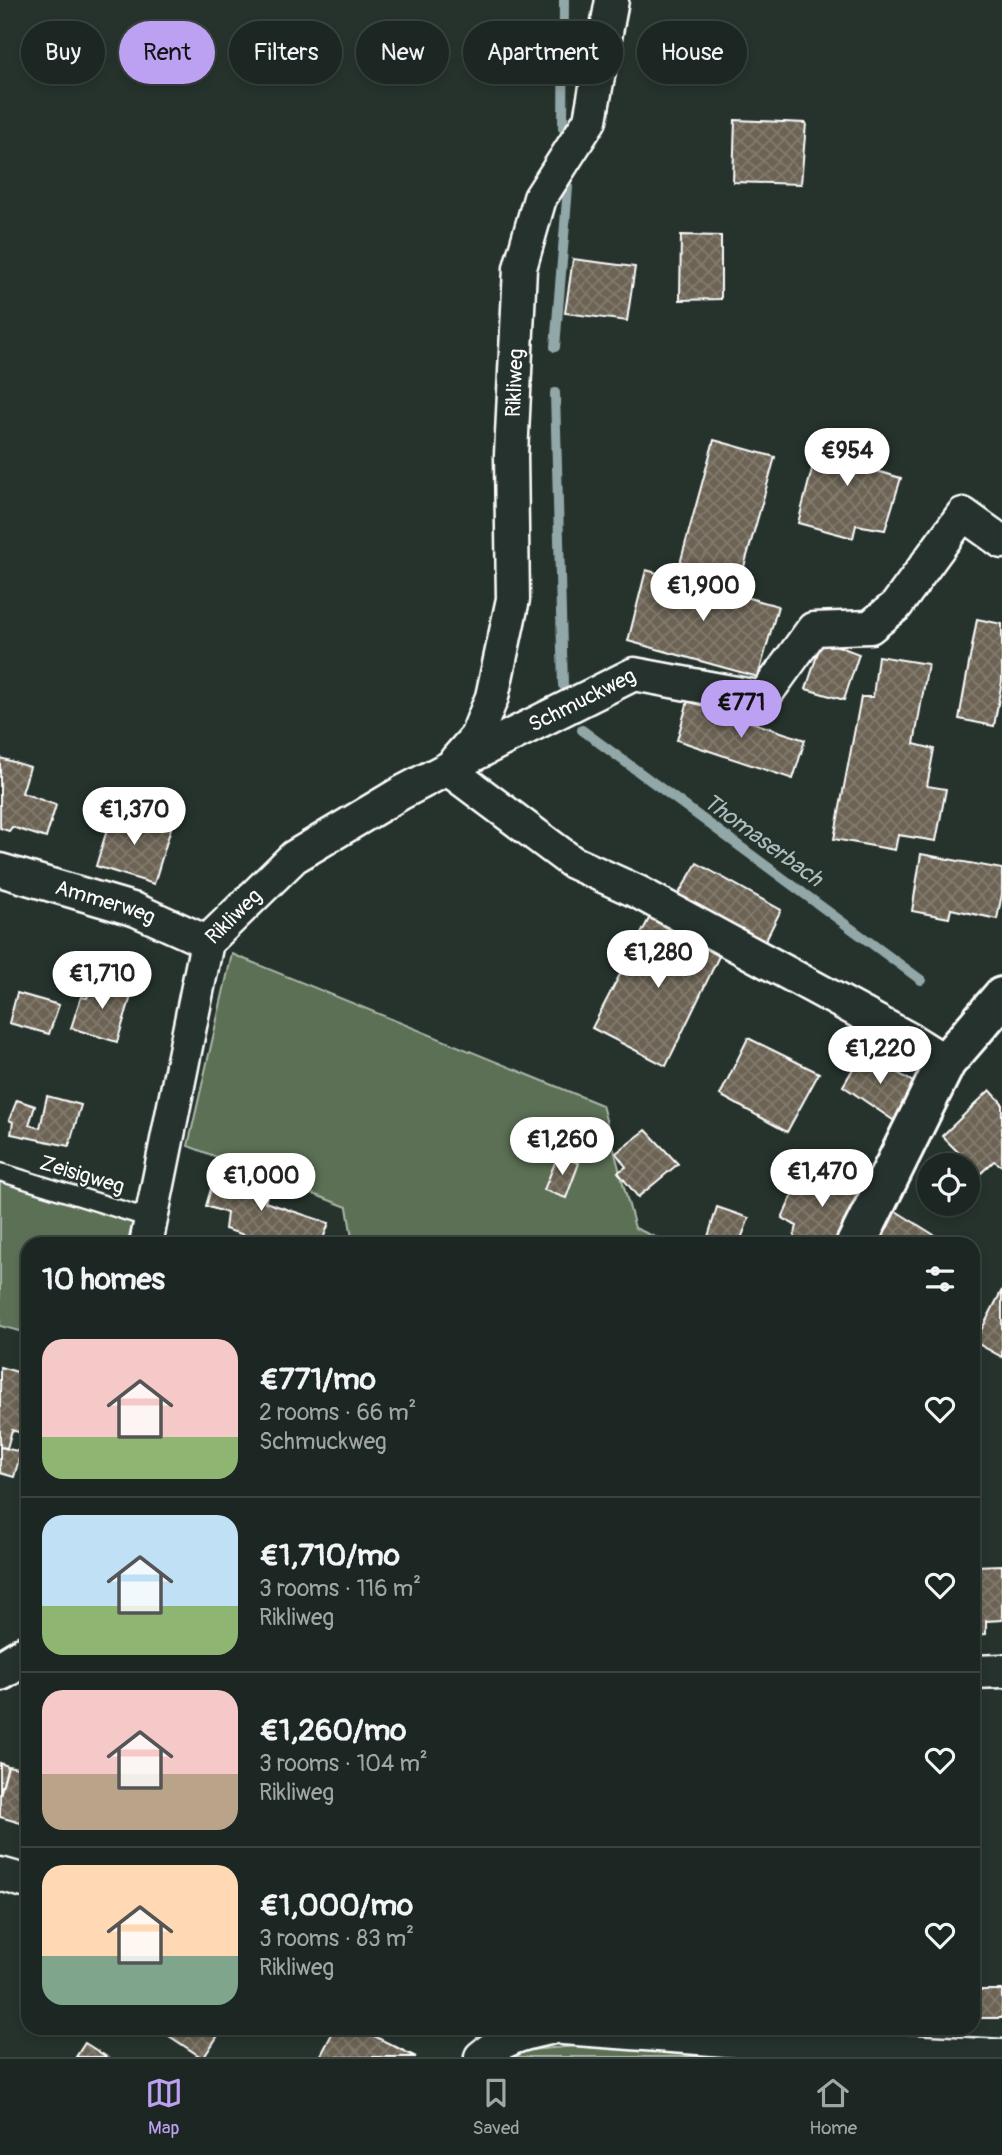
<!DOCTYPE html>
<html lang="en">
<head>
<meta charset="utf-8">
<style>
	body { margin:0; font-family:Pangolin,sans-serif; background:#29322f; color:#f1f3f6; height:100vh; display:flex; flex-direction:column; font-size:26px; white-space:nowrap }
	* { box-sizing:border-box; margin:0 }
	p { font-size:23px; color:#a0a5a5 }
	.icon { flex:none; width:38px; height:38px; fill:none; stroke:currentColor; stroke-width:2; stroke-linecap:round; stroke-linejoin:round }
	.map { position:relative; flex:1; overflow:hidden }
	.panel { position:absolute; left:21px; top:1237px; width:959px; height:798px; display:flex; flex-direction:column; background:#1c2622; border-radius:21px; box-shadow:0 4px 10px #0003,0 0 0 2px #3a4340 }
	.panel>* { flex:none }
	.guide { position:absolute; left:21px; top:21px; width:961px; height:63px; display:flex; gap:14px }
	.fabs { position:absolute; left:917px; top:1153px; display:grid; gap:14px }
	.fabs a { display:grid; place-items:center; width:63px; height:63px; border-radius:50%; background:#1c2622; box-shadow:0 4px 10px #0003,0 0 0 2px #3a4340; font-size:35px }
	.price { position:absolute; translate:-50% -60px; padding:0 16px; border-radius:24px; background:#fff; color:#222; font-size:23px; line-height:46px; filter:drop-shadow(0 2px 4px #0008) }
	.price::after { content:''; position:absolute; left:50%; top:42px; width:21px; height:16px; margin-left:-10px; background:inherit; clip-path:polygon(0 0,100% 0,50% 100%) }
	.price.on { background:#bca0f2; color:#111 }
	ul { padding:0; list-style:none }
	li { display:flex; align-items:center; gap:21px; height:175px; padding:0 21px }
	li+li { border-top:2px solid #3a4340 }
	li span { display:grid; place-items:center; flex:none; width:196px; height:140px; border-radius:21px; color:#555 }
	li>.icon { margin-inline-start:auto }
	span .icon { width:84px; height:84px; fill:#fffc; stroke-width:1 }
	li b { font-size:30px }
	h2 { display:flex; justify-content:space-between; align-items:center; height:84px; padding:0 21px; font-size:30px }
	.chip { padding:0 24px; border-radius:32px; background:#1c2622; box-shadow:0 4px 10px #0003,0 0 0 2px #3a4340; font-size:24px; line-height:63px }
	.chip.on { background:#bca0f2; color:#111 }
	.tabs { display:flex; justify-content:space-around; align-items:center; height:98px; border-top:2px solid #3a4340; background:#1c2622; font-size:19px; color:#a0a5a5 }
	.tabs a { display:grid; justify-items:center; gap:4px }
	.tabs .on { color:#bca0f2 }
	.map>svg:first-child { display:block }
</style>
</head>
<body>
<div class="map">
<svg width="1002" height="2057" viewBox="0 0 1002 2057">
	<defs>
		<pattern id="building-cross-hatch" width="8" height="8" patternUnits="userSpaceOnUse" patternTransform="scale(1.75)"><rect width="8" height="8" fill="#6c6454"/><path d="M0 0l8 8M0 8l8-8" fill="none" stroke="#827b6e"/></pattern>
	</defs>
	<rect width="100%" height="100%" fill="#26332d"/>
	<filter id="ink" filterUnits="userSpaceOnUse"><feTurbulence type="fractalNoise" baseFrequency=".0143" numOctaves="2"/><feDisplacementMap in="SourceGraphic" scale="14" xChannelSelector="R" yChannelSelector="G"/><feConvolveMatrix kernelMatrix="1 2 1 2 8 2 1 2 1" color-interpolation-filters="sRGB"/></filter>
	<g filter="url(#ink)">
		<g fill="#5b7054" stroke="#adb8aa" stroke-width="2">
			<polygon points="232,954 602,1105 635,1228 671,1244 353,1244 347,1207 188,1146"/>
			<polygon points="0,1182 135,1214 127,1244 28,1244 28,1333 0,1326"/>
			<polygon points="577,2046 737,2057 514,2057 529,2050"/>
		</g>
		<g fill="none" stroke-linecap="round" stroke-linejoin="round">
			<g stroke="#92a7a8" stroke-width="10">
				<polyline points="563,128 564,0"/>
				<polyline points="555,347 568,187"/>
				<polyline points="555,393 563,685"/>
				<polyline points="582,730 921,980"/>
			</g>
		</g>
		<g fill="url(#building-cross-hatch)" stroke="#fff" stroke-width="2">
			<polygon points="735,120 806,123 801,184 733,182"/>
			<polygon points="681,235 721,236 721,299 680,300"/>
			<polygon points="573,259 635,267 627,321 565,313"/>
			<polygon points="822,431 876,444 870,469 901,478 885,530 856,525 853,538 798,523"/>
			<polygon points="714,440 775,457 736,595 676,578"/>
			<polygon points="646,570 778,606 758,677 628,641"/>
			<polygon points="977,619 1002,624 1002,681 994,726 959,719"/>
			<polygon points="822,640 859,654 844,700 806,689"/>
			<polygon points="878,656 928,664 914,744 934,749 927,786 946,789 936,841 898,835 895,850 834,839 861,697 873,697"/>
			<polygon points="688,701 805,740 793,779 677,740"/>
			<polygon points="0,758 30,767 22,793 56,805 46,838 12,827 9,831 0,828"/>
			<polygon points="113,810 171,828 154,884 96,866"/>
			<polygon points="921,854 1002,869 1002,894 997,919 951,909 949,918 912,911"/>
			<polygon points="697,863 781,910 761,949 675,900"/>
			<polygon points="653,911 721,952 666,1066 592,1028"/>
			<polygon points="93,980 132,993 117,1042 71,1028 81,997 87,998"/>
			<polygon points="17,993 59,1005 49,1034 9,1023"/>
			<polygon points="748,1038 819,1073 787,1132 720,1095"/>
			<polygon points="863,1052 918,1085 896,1122 843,1086"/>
			<polygon points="990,1090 1002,1103 1002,1166 994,1161 980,1174 942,1136"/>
			<polygon points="47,1096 81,1105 69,1146 11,1134 13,1122 9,1120 17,1100 35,1106 29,1125 40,1128"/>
			<polygon points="646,1130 678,1164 638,1197 618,1172 626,1167 616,1153"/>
			<polygon points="558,1155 579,1163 566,1198 544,1190"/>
			<polygon points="806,1166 864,1190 843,1244 792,1244 797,1226 782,1218"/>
			<polygon points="217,1168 270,1187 265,1202 329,1223 321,1244 274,1244 225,1229 227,1213 206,1206"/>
			<polygon points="717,1207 749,1218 739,1244 727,1244 708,1237"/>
			<polygon points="891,1208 939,1238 936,1244 872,1244"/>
			<polygon points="1002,1290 1002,1357 975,1342"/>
			<polygon points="0,1367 28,1375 28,1406 21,1433 12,1430 7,1448 0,1447"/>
			<polygon points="0,1447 21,1452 14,1477 0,1473"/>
			<polygon points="1002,1565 1002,1620 986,1621 986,1634 973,1635 973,1566"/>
			<polygon points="0,1763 8,1766 0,1795"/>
			<polygon points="8,1766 28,1770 28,1810 24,1824 0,1817 0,1795"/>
			<rect x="979" y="1990" width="23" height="28"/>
			<polygon points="157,2028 223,2028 204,2057 201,2057"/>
			<polygon points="335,2028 358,2028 416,2057 320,2057"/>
			<polygon points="85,2043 107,2057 76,2057"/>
		</g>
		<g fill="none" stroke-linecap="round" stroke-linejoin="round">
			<defs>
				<polyline id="lane" points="0,1172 151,1219"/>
				<g id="street">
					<path id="s1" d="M456,760L476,737L492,697L513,599L511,455L520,268L540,198L590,120L612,0"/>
					<polyline points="449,770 572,862 638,892 911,1040 946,1062"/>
					<path id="s2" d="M0,870L136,910L207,942"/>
					<path id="s3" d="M146,1244L207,942L294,857L401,793L502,740L634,674L763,698L813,629L870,627L896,606L963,514L1002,542"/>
					<polyline points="973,1672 1002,1671"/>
					<polyline points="0,1874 28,1882"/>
					<polyline points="563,2028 806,2046 1002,2056"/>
					<path d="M481,2057C502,2039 523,2033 550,2028"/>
				</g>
				<g id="secondary">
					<polyline points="856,1244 946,1062 1002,997"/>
					<polyline points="0,1671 28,1654"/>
				</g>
			</defs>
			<use href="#lane" stroke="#fff" stroke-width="21"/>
			<use href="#street" stroke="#fff" stroke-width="37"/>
			<use href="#secondary" stroke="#fff" stroke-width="44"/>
			<use href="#lane" stroke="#26332d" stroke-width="16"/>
			<use href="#street" stroke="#26332d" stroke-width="32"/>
			<use href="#secondary" stroke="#26332d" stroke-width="38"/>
		</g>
	</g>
	<g text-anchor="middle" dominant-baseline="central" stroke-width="5" stroke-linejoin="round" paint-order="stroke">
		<g font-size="21" fill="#fff" stroke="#26332d">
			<text stroke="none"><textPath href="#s1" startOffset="390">Rikliweg</textPath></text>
			<text stroke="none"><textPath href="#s3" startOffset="758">Schmuckweg</textPath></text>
			<text stroke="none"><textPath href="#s2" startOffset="110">Ammerweg</textPath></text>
			<text stroke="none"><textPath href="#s3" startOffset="345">Rikliweg</textPath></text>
			<text transform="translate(82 1175) rotate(17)">Zeisigweg</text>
		</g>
		<g font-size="23" font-style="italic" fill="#adbdbe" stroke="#26332d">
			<text transform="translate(763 840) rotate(36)">Thomaserbach</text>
		</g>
	</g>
</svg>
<div class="fabs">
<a><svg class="icon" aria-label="locate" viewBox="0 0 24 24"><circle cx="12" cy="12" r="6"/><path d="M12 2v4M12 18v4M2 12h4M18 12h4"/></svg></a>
</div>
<b class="price" style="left:847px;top:488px">€954</b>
<b class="price" style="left:703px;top:623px">€1,900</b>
<b class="price on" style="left:741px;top:740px">€771</b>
<b class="price" style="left:134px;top:847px">€1,370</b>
<b class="price" style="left:658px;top:990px">€1,280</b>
<b class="price" style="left:102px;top:1011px">€1,710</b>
<b class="price" style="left:880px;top:1086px">€1,220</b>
<b class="price" style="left:562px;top:1177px">€1,260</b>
<b class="price" style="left:822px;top:1209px">€1,470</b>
<b class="price" style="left:261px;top:1213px">€1,000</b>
<div class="guide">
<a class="chip">Buy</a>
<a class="chip on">Rent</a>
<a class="chip">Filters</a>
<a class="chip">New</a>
<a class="chip">Apartment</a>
<a class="chip">House</a>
</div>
<section class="panel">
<h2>10 homes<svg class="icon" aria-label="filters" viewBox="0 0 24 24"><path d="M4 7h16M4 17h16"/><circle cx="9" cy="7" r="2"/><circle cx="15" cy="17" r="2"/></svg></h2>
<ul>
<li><span style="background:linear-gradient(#f6c9c9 70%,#8fb573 0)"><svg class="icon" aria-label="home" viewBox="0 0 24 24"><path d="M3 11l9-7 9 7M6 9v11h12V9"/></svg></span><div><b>€771/mo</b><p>2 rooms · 66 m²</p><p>Schmuckweg</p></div><svg class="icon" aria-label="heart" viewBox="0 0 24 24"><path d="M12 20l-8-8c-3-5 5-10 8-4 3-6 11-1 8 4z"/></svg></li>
<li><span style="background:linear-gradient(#bfe0f5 65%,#8fb573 0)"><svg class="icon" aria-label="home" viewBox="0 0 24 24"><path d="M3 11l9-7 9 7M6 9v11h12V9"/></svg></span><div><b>€1,710/mo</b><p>3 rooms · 116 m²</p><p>Rikliweg</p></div><svg class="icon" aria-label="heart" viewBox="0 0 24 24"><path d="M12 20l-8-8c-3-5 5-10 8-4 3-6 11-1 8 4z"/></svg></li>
<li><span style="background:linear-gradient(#f6c9c9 60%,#b9a48a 0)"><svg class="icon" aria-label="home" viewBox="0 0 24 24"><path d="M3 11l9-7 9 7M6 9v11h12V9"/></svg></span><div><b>€1,260/mo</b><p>3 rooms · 104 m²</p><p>Rikliweg</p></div><svg class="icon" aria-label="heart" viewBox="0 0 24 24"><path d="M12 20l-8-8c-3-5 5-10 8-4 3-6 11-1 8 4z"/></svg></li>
<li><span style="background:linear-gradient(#ffd9b3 65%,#7fa58c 0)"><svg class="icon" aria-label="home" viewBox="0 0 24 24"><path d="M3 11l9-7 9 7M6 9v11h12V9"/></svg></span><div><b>€1,000/mo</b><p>3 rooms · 83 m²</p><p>Rikliweg</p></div><svg class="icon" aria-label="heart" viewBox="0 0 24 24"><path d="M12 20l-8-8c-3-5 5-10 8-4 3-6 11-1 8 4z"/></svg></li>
</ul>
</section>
</div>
<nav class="tabs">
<a class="on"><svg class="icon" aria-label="map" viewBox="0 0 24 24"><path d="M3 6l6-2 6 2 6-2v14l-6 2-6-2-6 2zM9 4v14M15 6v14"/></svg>Map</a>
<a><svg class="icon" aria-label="saved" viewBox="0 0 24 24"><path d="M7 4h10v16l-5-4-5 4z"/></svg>Saved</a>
<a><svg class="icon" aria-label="home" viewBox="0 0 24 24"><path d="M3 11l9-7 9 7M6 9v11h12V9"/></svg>Home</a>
</nav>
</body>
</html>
